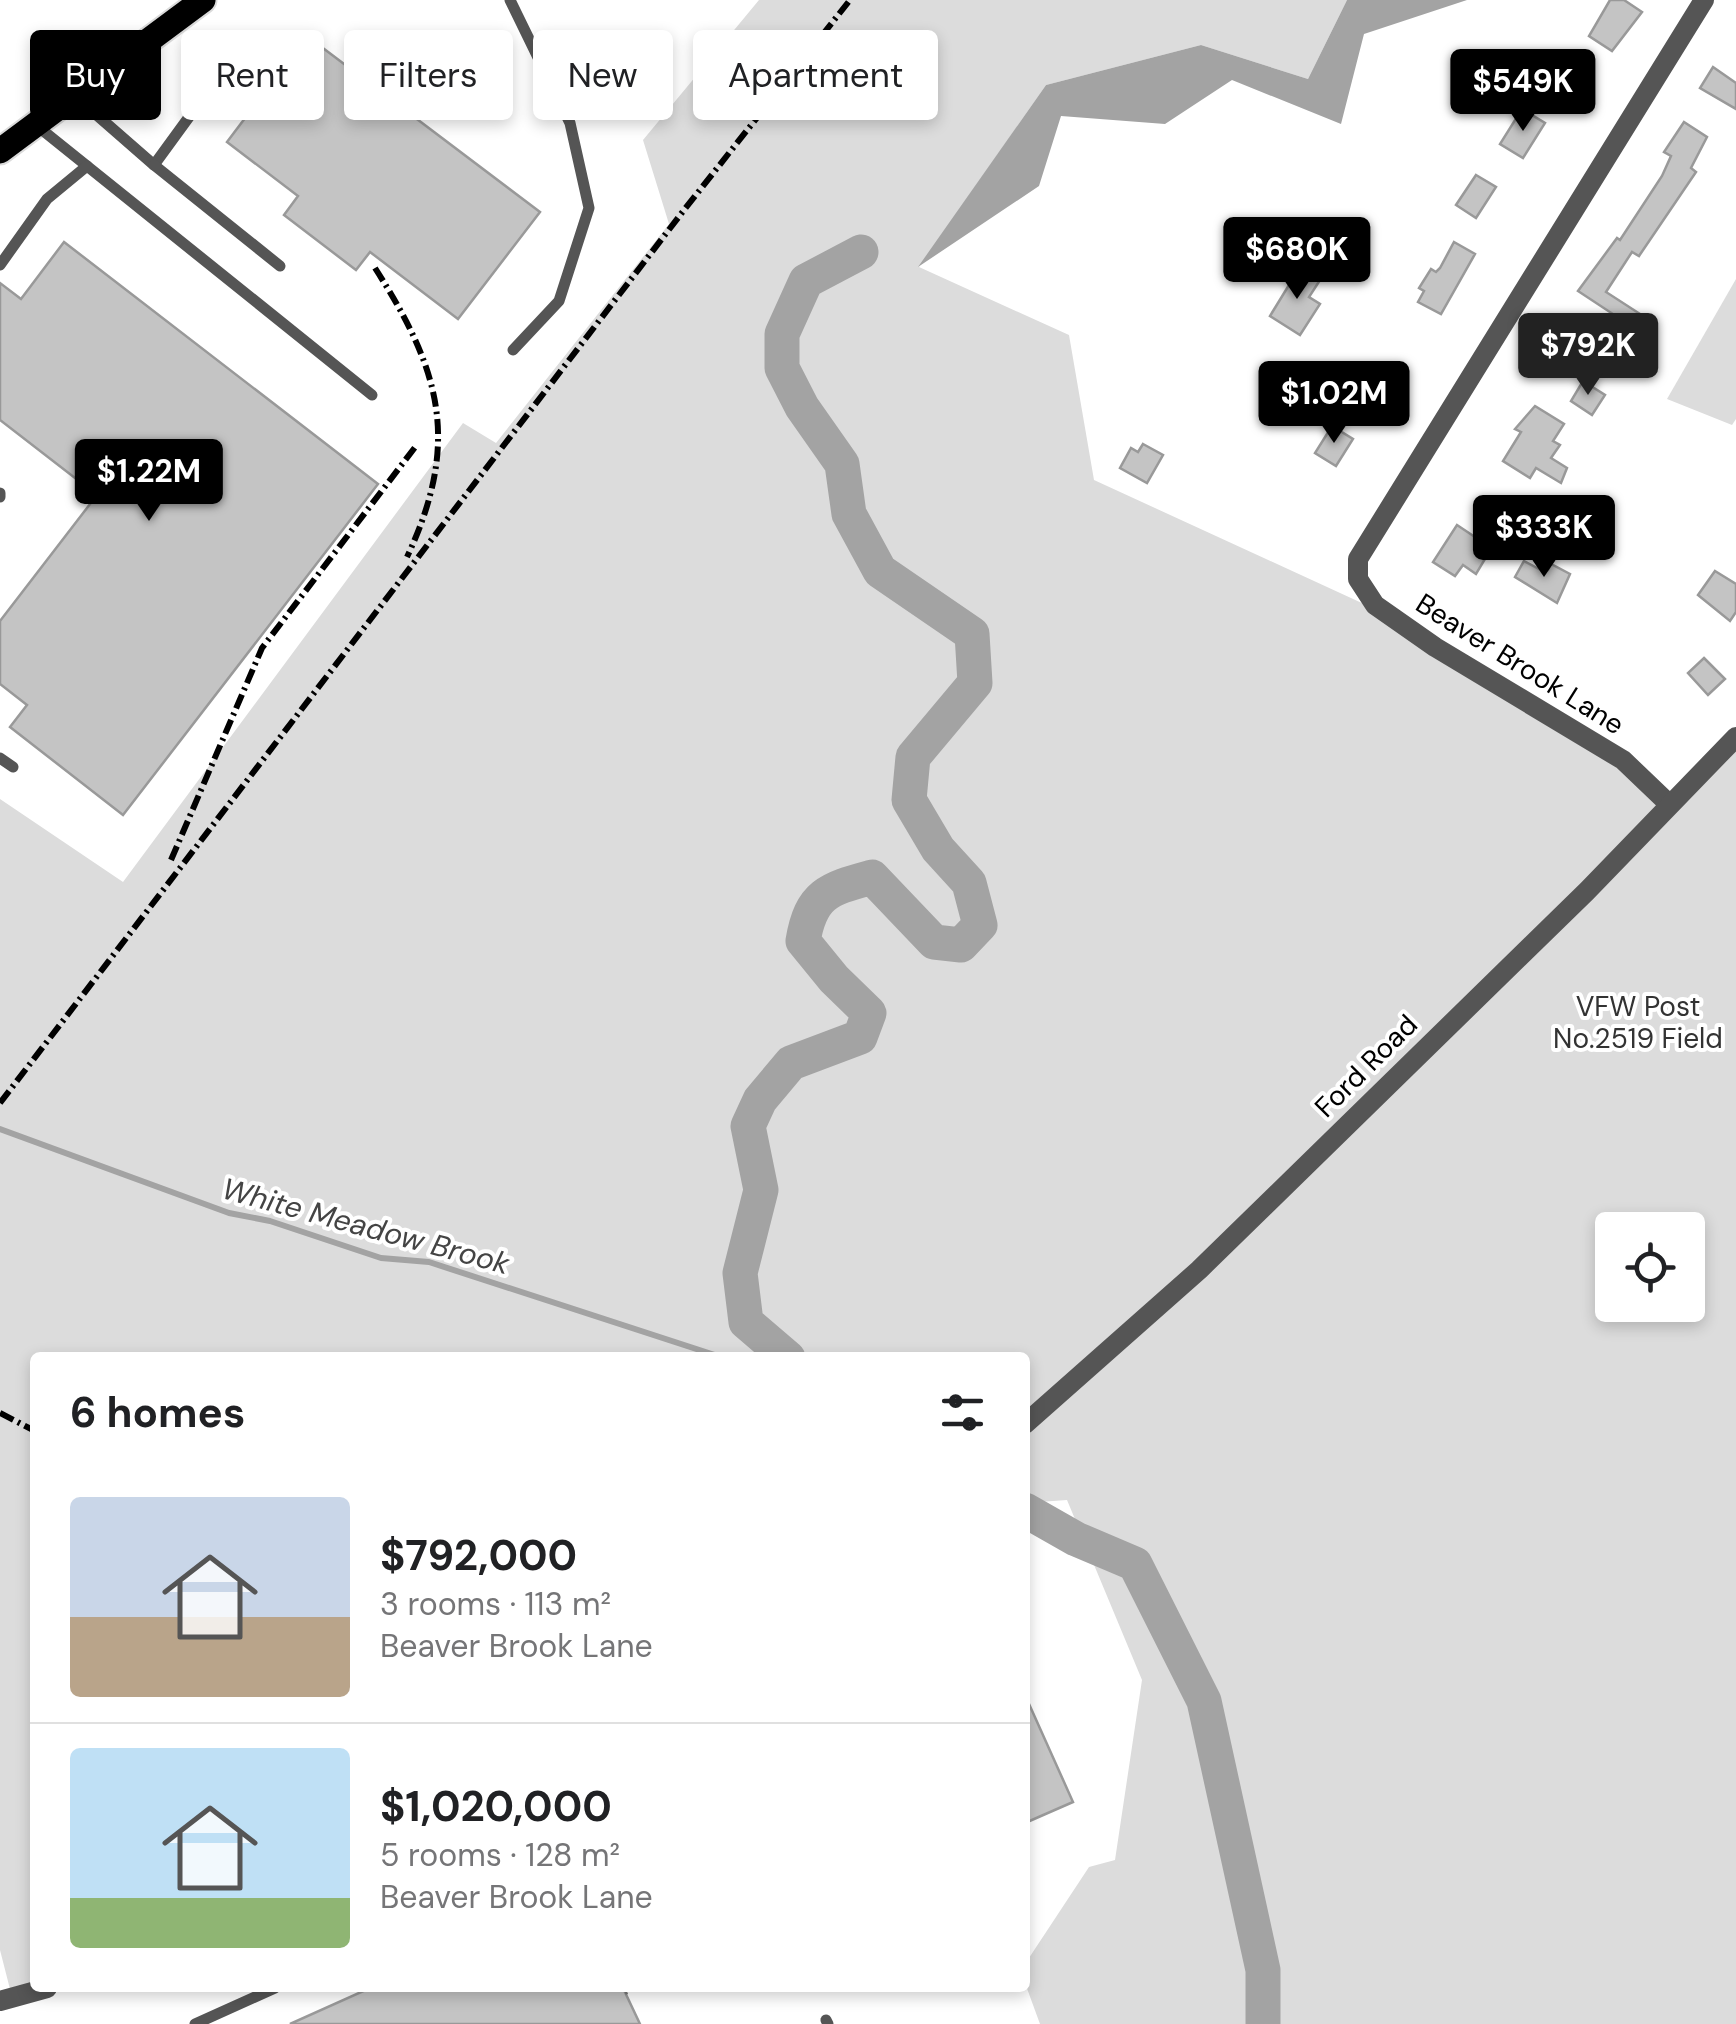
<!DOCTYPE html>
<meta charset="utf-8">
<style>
body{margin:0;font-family:"DM Sans",sans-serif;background:#f2f2f2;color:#202124;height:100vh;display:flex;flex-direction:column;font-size:38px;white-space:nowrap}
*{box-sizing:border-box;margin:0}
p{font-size:32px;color:#757577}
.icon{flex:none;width:55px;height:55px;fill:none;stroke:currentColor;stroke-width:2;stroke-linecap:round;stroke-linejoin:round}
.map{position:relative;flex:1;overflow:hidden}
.drawer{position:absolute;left:30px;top:1352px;width:1000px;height:640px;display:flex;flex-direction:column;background:#fff;border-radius:10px;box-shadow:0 5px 15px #0003}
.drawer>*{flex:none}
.hud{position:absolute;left:30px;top:30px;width:1000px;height:90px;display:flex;gap:20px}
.controls{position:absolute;left:1595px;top:1212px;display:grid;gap:20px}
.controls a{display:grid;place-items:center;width:110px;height:110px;border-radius:10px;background:#fff;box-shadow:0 5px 15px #0003;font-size:50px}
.price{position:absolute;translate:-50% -85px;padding:0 22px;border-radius:10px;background:#000;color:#fff;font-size:32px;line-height:65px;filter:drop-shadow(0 2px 5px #0008)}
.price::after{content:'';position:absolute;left:50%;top:60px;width:30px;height:22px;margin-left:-15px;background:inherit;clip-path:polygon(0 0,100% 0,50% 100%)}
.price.selected{background:#222;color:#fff}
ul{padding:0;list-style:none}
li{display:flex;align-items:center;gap:30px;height:250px;padding:0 40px}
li+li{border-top:2px solid #e0e0e0}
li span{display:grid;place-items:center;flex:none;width:280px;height:200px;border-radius:10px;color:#555}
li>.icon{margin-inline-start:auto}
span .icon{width:120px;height:120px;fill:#fffc;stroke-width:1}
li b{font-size:42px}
h2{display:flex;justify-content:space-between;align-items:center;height:120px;padding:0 40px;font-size:42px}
.chip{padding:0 35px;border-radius:10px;background:#fff;box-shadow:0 5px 15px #0003;font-size:35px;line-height:90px}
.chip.selected{background:#000;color:#fff}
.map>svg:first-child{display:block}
.green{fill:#dcdcdc;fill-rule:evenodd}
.water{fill:#a3a3a3}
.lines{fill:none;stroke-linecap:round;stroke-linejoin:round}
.stream{stroke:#a3a3a3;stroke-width:6}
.river{stroke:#a3a3a3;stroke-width:35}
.building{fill:#c4c4c4;stroke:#999;stroke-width:2.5}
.primary-casing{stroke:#dbdbdb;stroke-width:29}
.path{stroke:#777;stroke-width:4;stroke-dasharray:2.5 5;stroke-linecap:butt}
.service{stroke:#555;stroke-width:11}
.minor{stroke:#555;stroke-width:20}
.primary{stroke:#000;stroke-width:25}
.rail{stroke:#000;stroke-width:6;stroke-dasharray:15 5 2.5 5;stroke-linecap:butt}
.labels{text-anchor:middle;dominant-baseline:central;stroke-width:8;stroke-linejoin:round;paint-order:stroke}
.street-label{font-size:28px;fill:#000;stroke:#fff}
.park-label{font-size:28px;fill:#333;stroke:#fff}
.water-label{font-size:30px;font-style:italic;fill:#444;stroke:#fff}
</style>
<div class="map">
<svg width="1736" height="2024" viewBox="0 0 1736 2024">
<rect width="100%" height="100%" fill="#fff"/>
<g class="green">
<path d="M759 0H1347L1308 79 1201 45 1046 85 919 267 1069 335 1094 480 1364 604 1677 805 1736 747V2024H1040L1025 1983V1964L1089 1867 1115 1860 1142 1680 1067 1500 1025 1503V1358H35V1988L12 1997 0 1950V799L123 882 463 423 496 443 669 224 643 140ZM1612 1230H1688V1305H1612Z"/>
<path d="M1736 279V419L1732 425 1667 399Z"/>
</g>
<path class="water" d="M1347 0H1467L1364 34 1341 124 1232 80 1165 124 1061 116 1039 186 918 267 1046 85 1201 45 1308 79Z"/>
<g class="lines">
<path class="stream" d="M0 1129 229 1213 270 1221 381 1258 429 1262 724 1358"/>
<g class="river">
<path d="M788 1358 746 1322 740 1273 761 1190 748 1126 760 1100 791 1063 860 1037 869 1013 834 979 803 941C811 893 829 889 872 877L934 942 961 945 980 925 969 883 938 849 909 800 913 757 975 683 972 634 880 571 849 514 842 464 802 407 782 368V334L806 281 861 252"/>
<path d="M1025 1510 1076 1539 1135 1564 1204 1701 1263 1970V2024"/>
</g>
</g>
<g class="building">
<path d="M1610 0H1624L1642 12 1612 51 1589 36Z"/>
<path d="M307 36 540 212 458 319 370 252 356 270 284 215 298 196 227 142Z"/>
<path d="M1713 67 1736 83V109L1700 88Z"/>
<path d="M1522 109 1545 123 1523 158 1500 144Z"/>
<path d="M1684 122 1707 137 1691 168 1696 172 1639 256 1632 252 1606 292 1654 323 1639 344 1619 330 1625 322 1578 291 1617 238 1620 240 1662 176 1671 156 1664 152Z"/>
<path d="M1476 175 1496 187 1476 218 1456 205Z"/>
<path d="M64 242 378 484 123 815 10 727 27 705 0 684V621L97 495 0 420V283L21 299Z"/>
<path d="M1454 242 1475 254 1441 314 1418 302 1424 291 1419 288 1431 269 1436 272 1440 268Z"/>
<path d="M1300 267 1320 280 1309 297 1320 304 1300 335 1270 316Z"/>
<path d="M1583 381 1605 395 1592 415 1571 401Z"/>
<path d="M1535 406 1564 424 1553 441 1560 445 1551 458 1567 468 1561 483 1536 468 1530 478 1503 461 1521 432 1515 429Z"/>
<path d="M1332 426 1353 439 1336 466 1315 453Z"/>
<path d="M1143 444 1163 455 1147 483 1120 468 1131 448 1138 452Z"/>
<path d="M1457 525 1484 543 1480 549 1488 554 1476 574 1463 565 1455 576 1433 562Z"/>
<path d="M1524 561 1541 570H1548L1551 564 1570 574 1557 603 1515 577Z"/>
<path d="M1715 571 1736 584V612L1730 621 1698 595Z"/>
<path d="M1704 658 1725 679 1708 695 1688 673Z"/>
<path d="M1025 1695 1073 1802 1025 1823Z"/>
<path d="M370 1988H623L640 2024H290Z"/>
</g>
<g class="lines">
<g class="primary-casing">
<path id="primary" d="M0 151 203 0"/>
</g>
<path class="path" d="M625 1993 637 1988"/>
<g class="service">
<path d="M510 0 570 123 589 208 559 301 513 350"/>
<path d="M75 96 154 165 240 47"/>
<path d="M36 125 372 395"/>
<path d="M154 165 280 266"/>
<path d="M0 265 47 199 87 166"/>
<path d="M0 493V497"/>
<path d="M0 758 13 767"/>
<path d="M826 2020 828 2024"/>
<path d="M195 2024 275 1988"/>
</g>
<g class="minor">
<path d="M1669 804 1623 760 1435 647 1375 605 1358 579V559L1704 0"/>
<path d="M1025 1424 1199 1270 1587 891 1736 737"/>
<path d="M0 2001 47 1988"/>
</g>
<use href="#primary" class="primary"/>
<g class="rail">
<path d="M375 268C441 371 461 442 407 557"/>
<path d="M171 860 262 648 416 446"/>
<path d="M0 1103 684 210 850 0"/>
<path d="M0 1413 35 1431"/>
</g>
</g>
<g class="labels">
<g class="street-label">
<text transform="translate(1520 664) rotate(32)">Beaver Brook Lane</text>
<text transform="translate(1366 1066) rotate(-45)">Ford Road</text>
</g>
<g class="park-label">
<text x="1638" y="1006">VFW Post<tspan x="1638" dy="32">No.2519 Field</tspan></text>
</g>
<g class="water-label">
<text transform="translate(366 1226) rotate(15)">White Meadow Brook</text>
</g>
</g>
</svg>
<div class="controls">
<a><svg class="icon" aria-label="locate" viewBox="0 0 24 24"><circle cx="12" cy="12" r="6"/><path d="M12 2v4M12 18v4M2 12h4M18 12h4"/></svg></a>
</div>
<b class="price" style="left:1523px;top:134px">$549K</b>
<b class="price" style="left:1297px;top:302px">$680K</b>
<b class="price selected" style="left:1588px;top:398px">$792K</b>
<b class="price" style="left:1334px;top:446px">$1.02M</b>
<b class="price" style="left:149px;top:524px">$1.22M</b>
<b class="price" style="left:1544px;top:580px">$333K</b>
<div class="hud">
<a class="chip selected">Buy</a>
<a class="chip">Rent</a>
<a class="chip">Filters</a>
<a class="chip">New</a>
<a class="chip">Apartment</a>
</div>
<section class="drawer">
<h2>6 homes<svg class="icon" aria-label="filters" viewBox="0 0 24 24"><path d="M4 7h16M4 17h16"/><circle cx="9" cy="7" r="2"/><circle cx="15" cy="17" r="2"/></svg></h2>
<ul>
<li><span style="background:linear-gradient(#c9d6e8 60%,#b9a48a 0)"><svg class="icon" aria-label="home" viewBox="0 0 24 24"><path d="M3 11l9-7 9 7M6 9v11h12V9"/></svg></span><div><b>$792,000</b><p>3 rooms · 113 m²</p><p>Beaver Brook Lane</p></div></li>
<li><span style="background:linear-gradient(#bfe0f5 75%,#8fb573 0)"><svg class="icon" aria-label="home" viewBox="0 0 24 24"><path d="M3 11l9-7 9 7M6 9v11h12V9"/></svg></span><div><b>$1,020,000</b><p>5 rooms · 128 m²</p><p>Beaver Brook Lane</p></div></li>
</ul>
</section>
</div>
